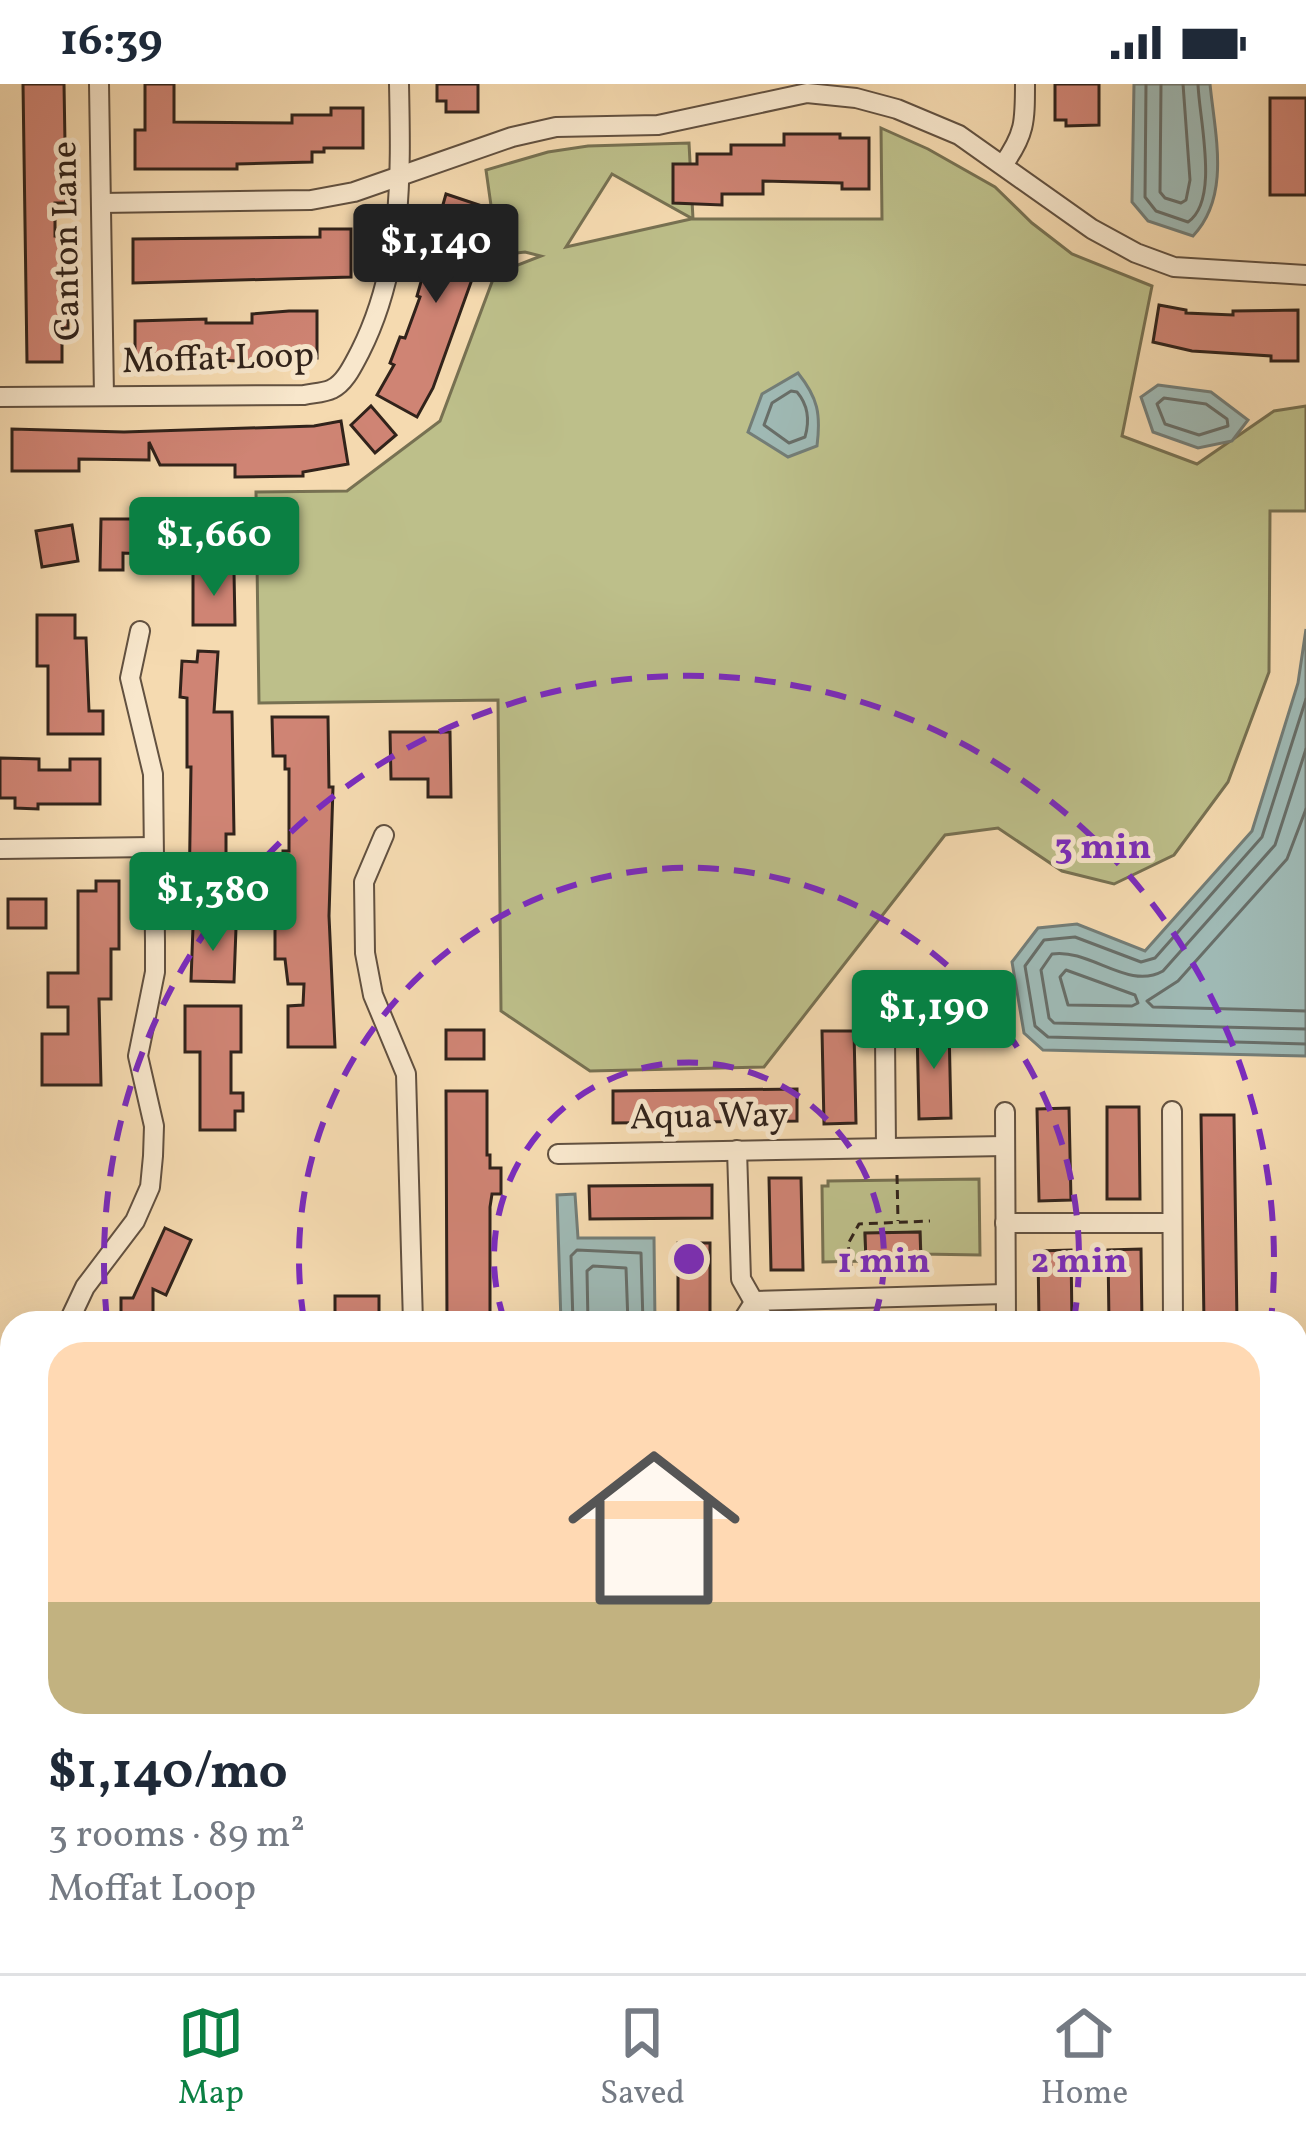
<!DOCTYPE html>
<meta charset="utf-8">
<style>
body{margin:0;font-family:Vollkorn,serif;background:#f2f2f3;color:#1f2937;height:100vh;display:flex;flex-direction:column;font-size:45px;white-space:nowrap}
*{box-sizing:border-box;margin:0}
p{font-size:39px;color:#747a83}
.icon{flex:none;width:66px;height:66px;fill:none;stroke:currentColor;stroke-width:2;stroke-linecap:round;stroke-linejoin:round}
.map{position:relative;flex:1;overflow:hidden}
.details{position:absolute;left:0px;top:1227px;width:1308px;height:663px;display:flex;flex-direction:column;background:#fff;border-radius:36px 36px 0 0;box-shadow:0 12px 48px #0002}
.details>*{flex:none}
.price{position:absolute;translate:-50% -102px;padding:0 27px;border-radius:12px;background:#0b8043;color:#fff;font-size:39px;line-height:78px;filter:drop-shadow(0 3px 6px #0008)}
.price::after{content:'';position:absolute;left:50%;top:72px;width:36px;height:27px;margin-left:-18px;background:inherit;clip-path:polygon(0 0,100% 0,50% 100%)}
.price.on{background:#222;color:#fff}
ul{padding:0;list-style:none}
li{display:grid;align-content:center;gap:24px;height:636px;padding:0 48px}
li span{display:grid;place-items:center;height:372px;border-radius:36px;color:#555}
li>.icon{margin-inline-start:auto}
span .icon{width:216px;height:216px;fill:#fffc;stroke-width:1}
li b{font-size:51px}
.status{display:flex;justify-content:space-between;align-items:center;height:84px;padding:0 60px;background:#fff;direction:ltr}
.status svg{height:33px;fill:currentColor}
.menu{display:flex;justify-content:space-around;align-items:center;height:168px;border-top:3px solid #e0e1e3;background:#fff;font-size:33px;color:#747a83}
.menu a{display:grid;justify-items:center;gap:6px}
.menu .on{color:#0b8043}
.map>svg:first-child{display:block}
.green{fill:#bdbf8a;stroke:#777152;stroke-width:3;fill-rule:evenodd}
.water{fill:#9fb9b4;stroke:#737d77;stroke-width:3}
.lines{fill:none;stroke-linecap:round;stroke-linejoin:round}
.shore{stroke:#686e68;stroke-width:3}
.building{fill:#cf8474;stroke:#31231b;stroke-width:3}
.service-casing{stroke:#625140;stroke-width:14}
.minor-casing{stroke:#625140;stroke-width:22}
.tertiary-casing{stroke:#625140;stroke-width:26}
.path{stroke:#31231b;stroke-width:3;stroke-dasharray:9 6;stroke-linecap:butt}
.service{stroke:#f8e7cc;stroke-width:9}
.minor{stroke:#f8e7cc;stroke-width:18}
.tertiary{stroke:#f8e7cc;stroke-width:21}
.ring{fill:none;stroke:#7b2cbf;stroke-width:6;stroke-dasharray:21 15}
.labels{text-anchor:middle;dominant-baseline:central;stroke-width:10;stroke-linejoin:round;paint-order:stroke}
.street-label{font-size:36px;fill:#31231b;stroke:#f8e7cc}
.centre{fill:#7b2cbf;stroke:#f8e7cc;stroke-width:6}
.ring-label{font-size:36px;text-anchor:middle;font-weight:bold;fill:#7b2cbf;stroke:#f8e7cc;stroke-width:10;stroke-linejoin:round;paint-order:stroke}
</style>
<div class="status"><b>16:39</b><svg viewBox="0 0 49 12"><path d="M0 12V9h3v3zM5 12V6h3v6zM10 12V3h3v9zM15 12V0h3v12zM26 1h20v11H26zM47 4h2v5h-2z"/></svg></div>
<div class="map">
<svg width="1306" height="1889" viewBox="0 0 1306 1889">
<rect width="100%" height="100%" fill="#f5dab0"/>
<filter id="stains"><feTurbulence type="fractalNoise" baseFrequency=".00167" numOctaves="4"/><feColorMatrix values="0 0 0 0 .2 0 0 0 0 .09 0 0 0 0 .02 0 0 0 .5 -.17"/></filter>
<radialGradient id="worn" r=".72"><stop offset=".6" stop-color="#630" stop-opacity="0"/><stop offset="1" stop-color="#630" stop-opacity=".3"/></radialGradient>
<g class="green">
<path d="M881 44 928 65 995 103 1032 139 1072 170 1152 202 1122 352 1197 380 1274 327 1306 322V427H1270L1269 588 1228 698 1174 771 1114 800 1062 787 998 744 945 751 764 983 590 987 501 927 498 616 259 619 256 408 347 407 440 337 495 190 541 172 525 168 498 171 486 86 548 68 588 62 689 59 693 135H882ZM612 90 691 134V135L566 163Z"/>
<path d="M979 1095 980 1171 921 1170 920 1148 865 1150 866 1177 823 1178 822 1102H828V1097Z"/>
</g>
<g class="water">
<path d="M1134 0H1210C1215 51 1231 112 1193 152L1148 137 1132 118Z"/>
<path d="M798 289C818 314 821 330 817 362L788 373 748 348 762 310Z"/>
<path d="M1158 301 1211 308 1248 336 1232 357 1198 364 1153 348 1141 313Z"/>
<path d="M1306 545V972L1043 966 1024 949 1012 878 1038 844 1077 840 1145 867 1252 747 1298 599Z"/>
<path d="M575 1110 578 1154H654L655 1239H561L557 1111Z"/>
</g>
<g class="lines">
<g class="shore">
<path d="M1146 0 1145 113 1156 127 1188 138C1220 116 1199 35 1198 0"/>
<path d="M1161 0 1160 108 1165 114 1181 119 1186 116 1190 96 1183 0"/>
<path d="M791 307 797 308C808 321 810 336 805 353L789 359 764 341 772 319Z"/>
<path d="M1164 314 1206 320 1227 335 1228 342 1199 351 1165 340 1157 320Z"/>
<path d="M1306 615 1262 753 1155 874 1141 878 1075 853 1044 856 1025 882 1035 942 1048 953 1306 960"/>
<path d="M1306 665 1275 761 1163 887C1128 907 1090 864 1052 870L1041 886 1049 934 1054 939 1306 945"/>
<path d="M1306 725 1287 775 1178 897 1147 917 1153 923 1306 927"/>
<path d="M1066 886 1135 911 1138 919 1132 922 1068 921 1060 893Z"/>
<path d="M573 1239 571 1172 577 1166 641 1169 643 1239"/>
<path d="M588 1239 587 1187 593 1182 626 1184 628 1239"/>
</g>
</g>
<g class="building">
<path d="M23 0H64L66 119H55V152H67L68 244H62V278H27Z"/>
<path d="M145 0H174V38L292 39V31H331V24H363V64H324V68H312V78L237 80V85H135V46H145Z"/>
<path d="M437 0H478V28H446V17H437Z"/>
<path d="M1055 0H1099V41L1066 42V36H1055Z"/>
<rect x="1270" y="14" width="36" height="97"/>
<path d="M784 50H840V54H869V105H842V99L763 97V110H722V121L673 119V80H697V70H731V61H784Z"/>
<path d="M446 110 485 123 473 159 484 162 433 304 417 333 377 311 394 281 390 279 400 253 405 254 420 213 417 212Z"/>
<path d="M320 145H351V193L133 199V155L320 153Z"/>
<path d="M1159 221 1186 226V229L1233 231V227L1298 226V277H1271V272L1192 267 1153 258Z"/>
<path d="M289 227H317V274L243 277 135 274V237L206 235V239H252V230Z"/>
<path d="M371 322 396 351 375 369 351 341Z"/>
<path d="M341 337 348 380 303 388V392L235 393V381H160L149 358V376L79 375V387H12V345L124 348 314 342Z"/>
<path d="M216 418 231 460 189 474 175 432Z"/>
<path d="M101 435H148L147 470 123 469V486H100Z"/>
<path d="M72 441 78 477 42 483 36 447Z"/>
<path d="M193 488H234L235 541H193Z"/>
<path d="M37 531H75V554H86L89 627H103V650H48V582H37Z"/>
<path d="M198 567 218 568 214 628H232L234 750H226V795H235V818H189L191 683H187V614L180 613 182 577 197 578Z"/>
<path d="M272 633H328L329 703H333L329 832 335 963H288V922L303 921 304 900H288L285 875H275V844H283V767H289V685H285V672H273Z"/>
<path d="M390 648H450L451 713H428V695H391Z"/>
<path d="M0 674 39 675V686H70V675H100V720H38V725L15 724V714H0Z"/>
<path d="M96 797H119V865H111V915H99L101 1001H42V950H68V923H48V889H78V807H96Z"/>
<rect x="8" y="815" width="38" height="29"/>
<path d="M193 843 236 844 234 898 191 897Z"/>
<path d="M185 922H241V968H231V1009H243V1027H235V1046H200V968H185Z"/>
<path d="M949 942 951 1034 919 1035 917 943Z"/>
<rect x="446" y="946" width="38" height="29"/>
<path d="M822 947H854L856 1039 824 1040Z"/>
<path d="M797 1005V1037L613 1039V1007Z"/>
<path d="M446 1007H487V1071H490V1084H501V1110H492L490 1123V1239H447Z"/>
<path d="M1107 1023H1139L1140 1115H1107Z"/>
<path d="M1069 1024 1071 1116 1039 1117 1037 1025Z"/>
<path d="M1201 1031H1234L1237 1239H1204Z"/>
<path d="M769 1094H801L803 1186H771Z"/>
<path d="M712 1101V1134L590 1135 589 1102Z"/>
<path d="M165 1144 191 1156 166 1211 153 1205V1239H121V1214H133Z"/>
<path d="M920 1148 921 1178H906V1182L866 1179 865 1149Z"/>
<rect x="678" y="1159" width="32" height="78"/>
<path d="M1141 1165 1142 1239H1109L1108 1166Z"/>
<path d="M1071 1166 1072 1239H1039L1038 1167Z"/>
<rect x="335" y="1212" width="44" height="27"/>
</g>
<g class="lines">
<g class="service-casing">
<path id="service" d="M1297 1293 1306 1341"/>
</g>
<g class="minor-casing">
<g id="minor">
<path d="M99 0 104 312"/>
<path d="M1003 81C1025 50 1025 38 1025 0"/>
<path d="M101 119 311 116 354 108 512 53 556 43 658 41 807 9 856 14 897 25 959 51 1092 145 1136 169 1174 183 1306 191"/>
<path d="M0 313 304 311C313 309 324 309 332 305 345 299 353 281 360 268 403 183 401 93 399 0"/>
<path d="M384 751 364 798 365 869 373 911 406 990 413 1239"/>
<path d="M0 765 153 763"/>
<path d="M885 953 886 1064"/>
<path d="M1172 1027 1173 1239"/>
<path d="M1005 1028 1006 1239"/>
<path d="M737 1066 741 1195 766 1239"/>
<path d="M558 1070 1005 1062"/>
<path d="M1005 1139H1171"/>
<path d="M755 1217 1005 1210"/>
<path d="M68 1239 85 1203 135 1137 150 1103 153 1072 154 1042 138 972 155 888V858L153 690 130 594 140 547"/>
<path d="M741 1239 755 1217"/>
<path d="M1296 1306H1298"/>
<path d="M1296 1727H1306"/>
<path d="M29 1878 30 1889"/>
<path d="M622 1878 623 1889"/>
</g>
</g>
<g class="tertiary-casing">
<g id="tertiary">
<path d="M1296 1354H1306"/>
<path d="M0 1371H12"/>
<path d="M1296 1391H1306"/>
<path d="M0 1406 12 1405"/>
</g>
</g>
<g class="path">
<path d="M897 1091 898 1137"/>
<path d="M852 1187 848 1160 859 1140 930 1137"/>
</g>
<use href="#service" class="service"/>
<use href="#minor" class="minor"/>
<use href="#tertiary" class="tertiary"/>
</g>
<g class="ring">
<path d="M505 1238A195 195 0 1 1 873 1238"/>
<path d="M304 1236A390 390 0 1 1 1074 1236"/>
<path d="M107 1236A585 585 0 1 1 1271 1236"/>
</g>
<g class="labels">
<g class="street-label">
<text transform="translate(68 157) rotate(-91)">Canton Lane</text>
<text transform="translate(218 276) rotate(-2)">Moffat Loop</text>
<text transform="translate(709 1034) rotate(-1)">Aqua Way</text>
</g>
</g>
<circle cx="689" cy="1175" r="18" class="centre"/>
<g class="ring-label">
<text x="1103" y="774">3 min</text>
<text x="884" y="1188">1 min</text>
<text x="1079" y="1188">2 min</text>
</g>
<rect width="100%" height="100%" filter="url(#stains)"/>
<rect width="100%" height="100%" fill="url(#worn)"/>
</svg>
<b class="price on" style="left:436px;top:222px">$1,140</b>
<b class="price" style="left:214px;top:515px">$1,660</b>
<b class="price" style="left:213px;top:870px">$1,380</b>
<b class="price" style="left:934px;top:988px">$1,190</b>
<section class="details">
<ul>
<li><span style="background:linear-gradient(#ffd9b3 70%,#c2b280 0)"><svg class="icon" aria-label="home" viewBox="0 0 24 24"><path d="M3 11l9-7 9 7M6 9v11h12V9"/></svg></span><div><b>$1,140/mo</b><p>3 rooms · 89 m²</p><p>Moffat Loop</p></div></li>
</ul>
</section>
</div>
<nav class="menu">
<a class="on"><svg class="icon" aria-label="map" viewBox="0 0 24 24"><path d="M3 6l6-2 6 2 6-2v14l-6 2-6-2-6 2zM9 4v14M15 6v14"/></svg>Map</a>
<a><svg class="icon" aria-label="saved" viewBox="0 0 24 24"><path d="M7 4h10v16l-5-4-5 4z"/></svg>Saved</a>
<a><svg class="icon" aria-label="home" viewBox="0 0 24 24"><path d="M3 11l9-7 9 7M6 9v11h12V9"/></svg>Home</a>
</nav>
